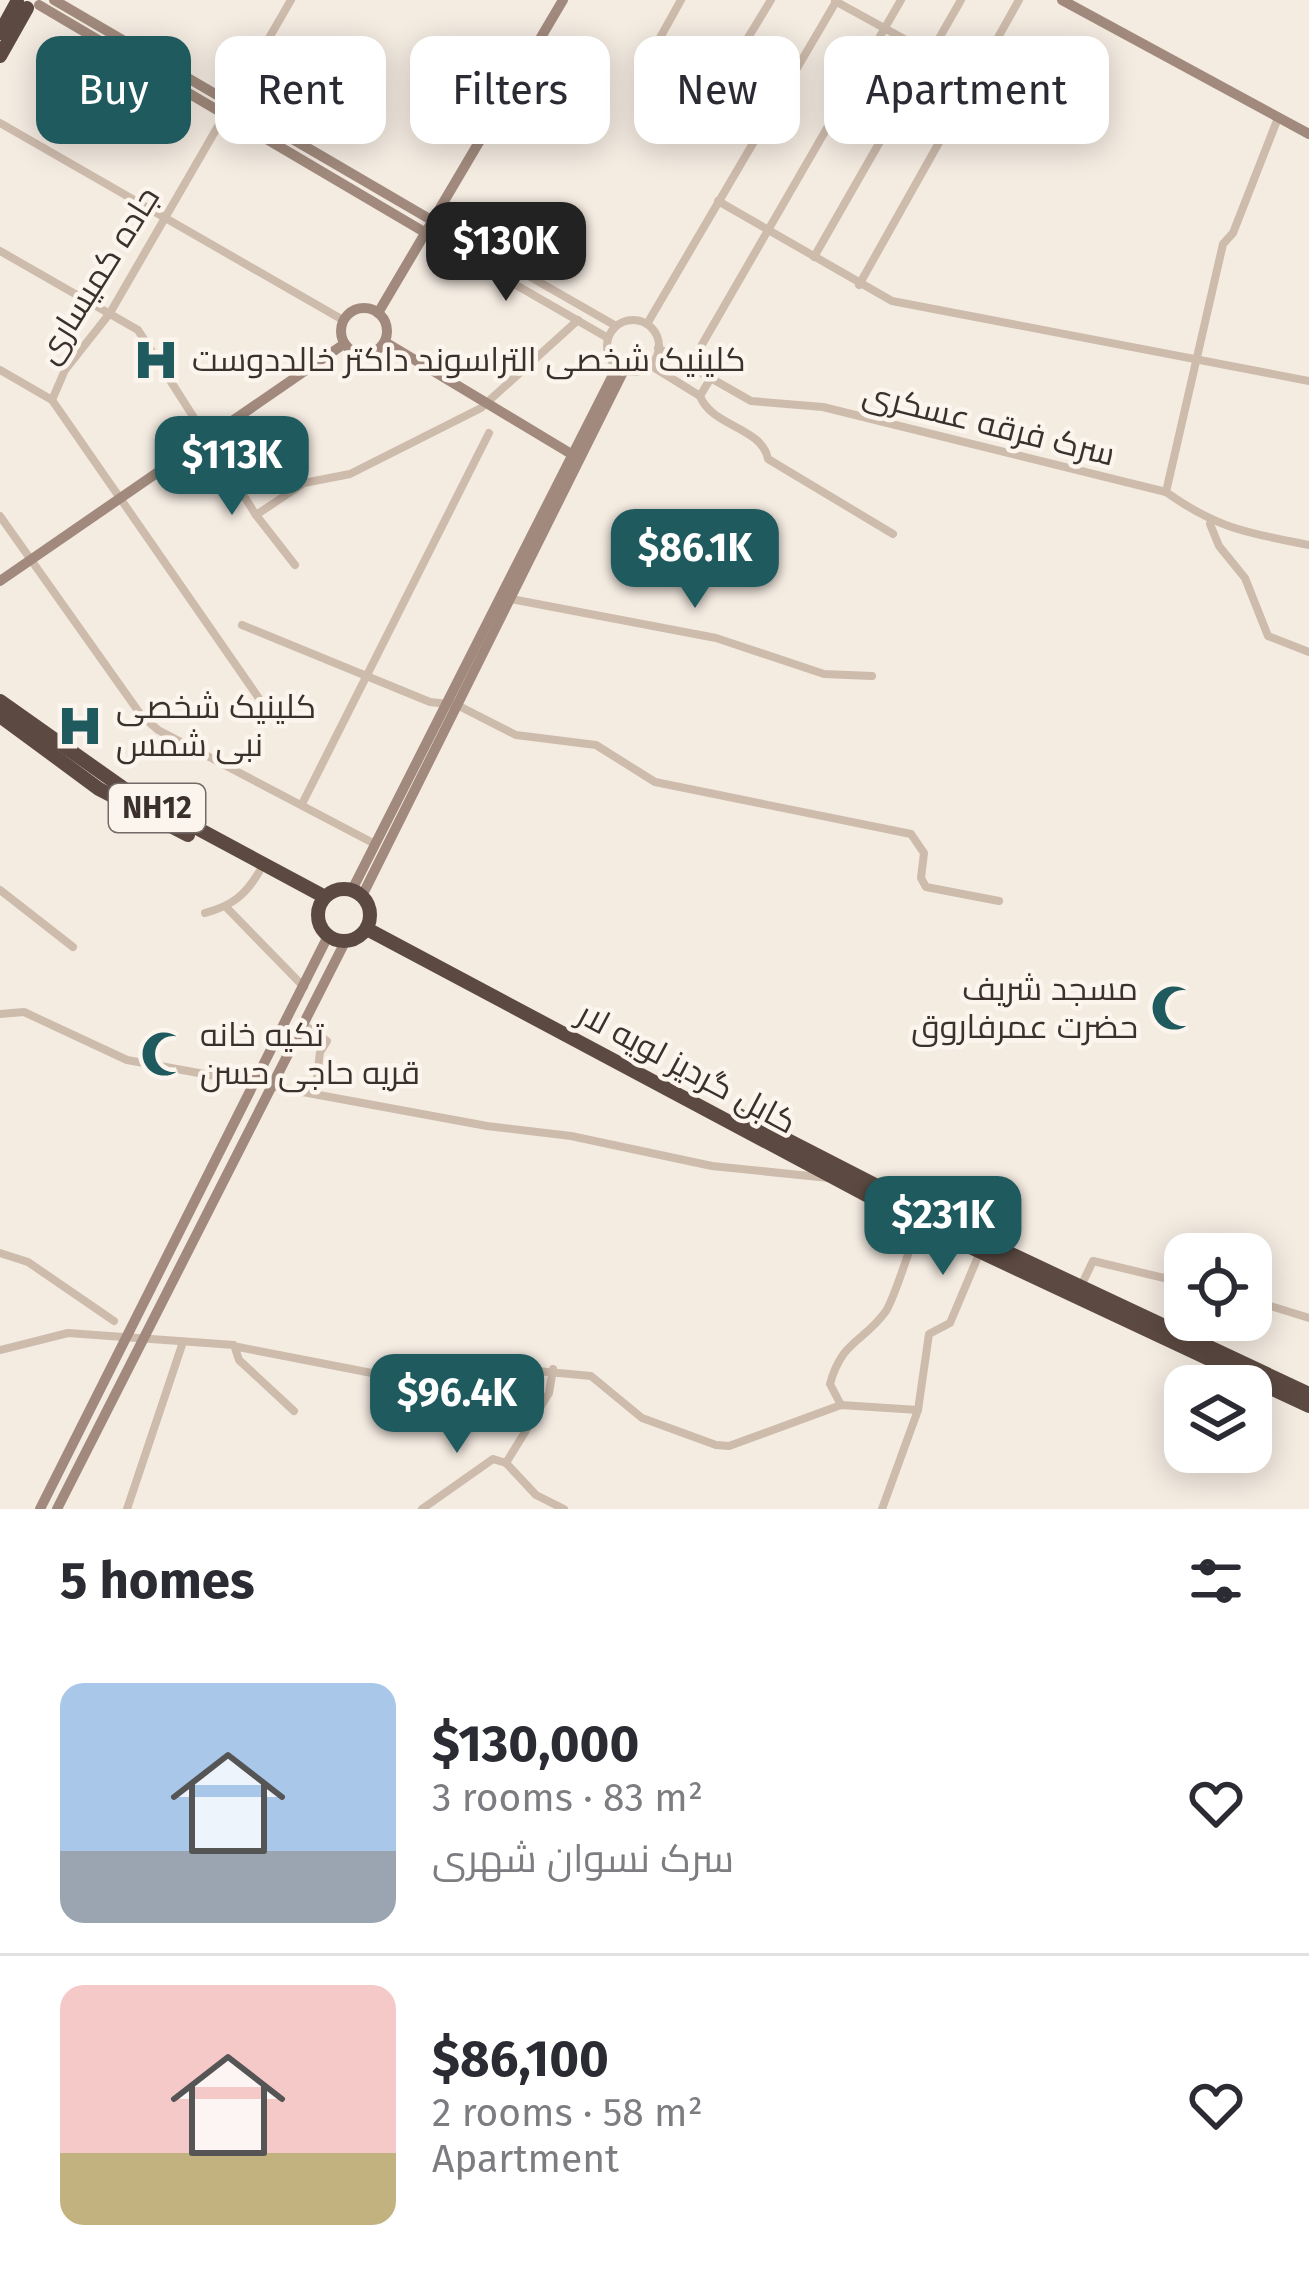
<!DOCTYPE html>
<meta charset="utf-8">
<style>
body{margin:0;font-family:"Fira Sans",Cairo,sans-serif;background:#f7f7f7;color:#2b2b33;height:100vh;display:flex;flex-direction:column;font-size:45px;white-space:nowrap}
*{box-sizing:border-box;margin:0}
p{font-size:39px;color:#7c7c81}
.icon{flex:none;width:66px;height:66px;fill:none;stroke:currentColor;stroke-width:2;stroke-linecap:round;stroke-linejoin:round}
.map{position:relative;height:1509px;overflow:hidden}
.sheet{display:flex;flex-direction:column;background:#fff;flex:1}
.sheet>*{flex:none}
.banner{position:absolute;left:36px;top:36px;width:1239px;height:108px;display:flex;gap:24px}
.tools{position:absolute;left:1164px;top:1233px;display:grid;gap:24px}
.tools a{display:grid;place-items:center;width:108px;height:108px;border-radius:24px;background:#fff;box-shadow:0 6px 30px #0003;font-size:60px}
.price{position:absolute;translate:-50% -102px;padding:0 27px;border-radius:24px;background:#1f5a5e;color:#fff;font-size:39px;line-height:78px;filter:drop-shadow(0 3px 6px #0008)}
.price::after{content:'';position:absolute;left:50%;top:72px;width:36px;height:27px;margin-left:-18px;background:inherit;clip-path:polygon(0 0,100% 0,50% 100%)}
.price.current{background:#222;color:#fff}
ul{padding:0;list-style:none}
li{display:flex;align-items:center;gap:36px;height:300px;padding:0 60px}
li+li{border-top:3px solid #e1e1e2}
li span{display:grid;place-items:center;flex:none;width:336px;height:240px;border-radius:24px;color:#555}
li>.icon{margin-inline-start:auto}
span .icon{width:144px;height:144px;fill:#fffc;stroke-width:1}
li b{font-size:51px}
h2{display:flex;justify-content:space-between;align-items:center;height:144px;padding:0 60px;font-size:51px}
.chip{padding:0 42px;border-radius:24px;background:#fff;box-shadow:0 6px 30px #0003;font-size:42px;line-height:108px}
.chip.current{background:#1f5a5e;color:#fff}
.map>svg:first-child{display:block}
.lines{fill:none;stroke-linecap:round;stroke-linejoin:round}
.street{stroke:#cdbbac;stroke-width:8}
.secondary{stroke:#a18a7d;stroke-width:10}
.highway{stroke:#5c4a42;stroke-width:14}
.labels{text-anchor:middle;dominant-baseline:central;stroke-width:9;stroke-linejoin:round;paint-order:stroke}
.shield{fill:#fbf5ee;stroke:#756b66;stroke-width:3}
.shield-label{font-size:30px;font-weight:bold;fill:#3b302b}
.street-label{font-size:33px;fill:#3b302b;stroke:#fbf5ee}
.poi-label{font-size:33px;fill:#3b302b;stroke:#fbf5ee;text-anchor:start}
</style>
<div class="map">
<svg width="1309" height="1509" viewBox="0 0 1309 1509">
<rect width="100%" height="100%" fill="#f4ebe1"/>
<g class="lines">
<g class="street">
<path d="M835 1 977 79"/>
<path d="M651 54 681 0"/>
<path d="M716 90 771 0"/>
<path d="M0 123 343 320"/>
<path d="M718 201 892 301 1309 381"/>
<path d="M433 221 616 326"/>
<path d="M426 233 608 338"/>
<path d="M0 251 138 330 256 515 295 565"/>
<path d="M814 257 961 0"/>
<path d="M859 285 1019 0"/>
<circle cx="633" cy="346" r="26"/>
<path d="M647 324 837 0"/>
<path d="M658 348 751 401 823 407 1166 492C1218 529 1248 533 1309 545"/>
<path d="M650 365 700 396 709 381"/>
<path d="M689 367 901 0"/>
<path d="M0 370 52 400 258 697"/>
<path d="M700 396C712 427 762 427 768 459L893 534"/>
<path d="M52 400 65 370 110 313 291 0"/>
<path d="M1166 492 1223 244 1233 233 1278 118"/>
<path d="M256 515 304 483 350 474 481 408 578 320"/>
<path d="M0 516 141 715 158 730 375 844"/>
<path d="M1210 524 1219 546 1245 578 1268 636 1309 652"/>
<path d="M511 599 716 638 824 674 872 676"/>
<path d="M242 625 430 702 457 705 516 735 596 745 655 782 911 834 924 853 921 878 926 887 999 901"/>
<path d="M302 804 489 433"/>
<path d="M0 890 73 947"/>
<path d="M226 907 304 987"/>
<path d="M205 913C231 906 245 896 259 872"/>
<path d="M0 1014 24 1012 127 1060 254 1083"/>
<path d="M303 1024 327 1041 320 1052 315 1094"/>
<path d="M270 1086 487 1126 571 1136 712 1166 829 1178"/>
<path d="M0 1253 28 1262 114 1321"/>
<path d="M1081 1286 1093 1261 1185 1283"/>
<path d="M1251 1300 1309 1318"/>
<path d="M238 1347 382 1375 407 1374 440 1362 591 1376 642 1418 716 1445 729 1446 841 1405 918 1410"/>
<path d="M0 1350 68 1333 234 1345 239 1360 294 1411"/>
<path d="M841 1405 830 1384C842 1340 863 1343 886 1311 895 1297 911 1244 919 1223"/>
<path d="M506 1463 549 1393 553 1369"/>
<path d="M127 1509 183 1342"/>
<path d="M422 1509 493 1459 506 1463 536 1495 564 1509"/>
<path d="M882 1509 918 1410 929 1334 950 1323 980 1252"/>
</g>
<g class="secondary">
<path d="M54 0 433 221"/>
<path d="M1062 0 1309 134"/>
<path d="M39 5 426 233"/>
<circle cx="364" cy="331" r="23"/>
<path d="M378 313 563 0"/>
<path d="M385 342 573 455"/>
<path d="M0 581 344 344"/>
<path d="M352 890 617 367"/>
<path d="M362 896 624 370"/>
<path d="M40 1509 328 936"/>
<path d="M57 1509 345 942"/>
</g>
<g class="highway">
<path d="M0 33 17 2"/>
<path d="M0 56 27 8"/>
<path d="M0 701 126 790 325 897"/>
<path d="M0 716 99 789 188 835"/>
<circle cx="344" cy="915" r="26"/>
<path d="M367 929 919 1223 1309 1406"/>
<path d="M737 1114 992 1245 1309 1394"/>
</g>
</g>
<defs>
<g id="hospital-bare" transform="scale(3.6)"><path d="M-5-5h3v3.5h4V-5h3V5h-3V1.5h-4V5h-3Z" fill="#1f5a5e" stroke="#fbf5ee" stroke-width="2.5" paint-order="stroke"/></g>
<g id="mosque-bare" transform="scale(3.6)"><path d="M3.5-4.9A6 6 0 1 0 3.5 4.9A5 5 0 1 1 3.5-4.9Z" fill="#1f5a5e" stroke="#fbf5ee" stroke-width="2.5" paint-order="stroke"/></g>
</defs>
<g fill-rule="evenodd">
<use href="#hospital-bare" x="156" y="360"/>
<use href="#hospital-bare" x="80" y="726"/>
<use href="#mosque-bare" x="1174" y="1008"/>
<use href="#mosque-bare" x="164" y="1054"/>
</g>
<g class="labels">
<rect class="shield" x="109" y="784" width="96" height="48" rx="9"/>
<g class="shield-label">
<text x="157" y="808">NH12</text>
</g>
<g class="street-label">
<text transform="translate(98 275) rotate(-58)">جاده کمیساری</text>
<text transform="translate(989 424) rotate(14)">سرک فرقه عسکری</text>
<text transform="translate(687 1068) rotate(28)">کابل گردیز لویه لار</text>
</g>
<g class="poi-label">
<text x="192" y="360">کلینیک شخصی التراسوند داکتر خالددوست</text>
<text x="116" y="707">کلینیک شخصی<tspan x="116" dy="38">نبی شمس</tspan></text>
<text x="1138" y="989" text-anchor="end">مسجد شریف<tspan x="1138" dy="38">حضرت عمرفاروق</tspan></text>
<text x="200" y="1035">تکیه خانه<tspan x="200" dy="38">قریه حاجی حسن</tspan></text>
</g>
</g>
</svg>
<div class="tools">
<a><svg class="icon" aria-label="locate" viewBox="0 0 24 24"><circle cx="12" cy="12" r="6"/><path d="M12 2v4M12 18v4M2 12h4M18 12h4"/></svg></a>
<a><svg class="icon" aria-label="layers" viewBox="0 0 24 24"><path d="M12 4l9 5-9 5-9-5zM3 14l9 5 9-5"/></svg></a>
</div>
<b class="price current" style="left:506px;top:304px">$130K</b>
<b class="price" style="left:232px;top:518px">$113K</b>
<b class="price" style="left:695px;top:611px">$86.1K</b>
<b class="price" style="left:943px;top:1278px">$231K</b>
<b class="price" style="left:457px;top:1456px">$96.4K</b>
<div class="banner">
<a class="chip current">Buy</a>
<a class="chip">Rent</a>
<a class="chip">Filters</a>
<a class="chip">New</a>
<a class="chip">Apartment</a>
</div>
</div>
<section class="sheet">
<h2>5 homes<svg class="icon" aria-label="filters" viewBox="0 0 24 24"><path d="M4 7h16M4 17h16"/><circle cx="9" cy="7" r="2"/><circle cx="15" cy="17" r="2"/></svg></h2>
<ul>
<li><span style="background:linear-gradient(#a9c7e8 70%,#9aa5b1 0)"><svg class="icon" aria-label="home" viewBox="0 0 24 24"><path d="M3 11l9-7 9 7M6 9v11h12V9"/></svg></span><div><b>$130,000</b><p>3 rooms · 83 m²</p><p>سرک نسوان شهری</p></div><svg class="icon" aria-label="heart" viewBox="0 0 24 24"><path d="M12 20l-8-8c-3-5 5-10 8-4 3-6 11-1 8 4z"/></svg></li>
<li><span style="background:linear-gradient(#f6c9c9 70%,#c2b280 0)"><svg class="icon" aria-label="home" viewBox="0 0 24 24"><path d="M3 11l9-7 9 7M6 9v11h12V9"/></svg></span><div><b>$86,100</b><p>2 rooms · 58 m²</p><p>Apartment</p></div><svg class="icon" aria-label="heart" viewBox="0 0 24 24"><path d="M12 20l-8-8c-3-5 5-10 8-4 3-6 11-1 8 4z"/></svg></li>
</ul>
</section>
